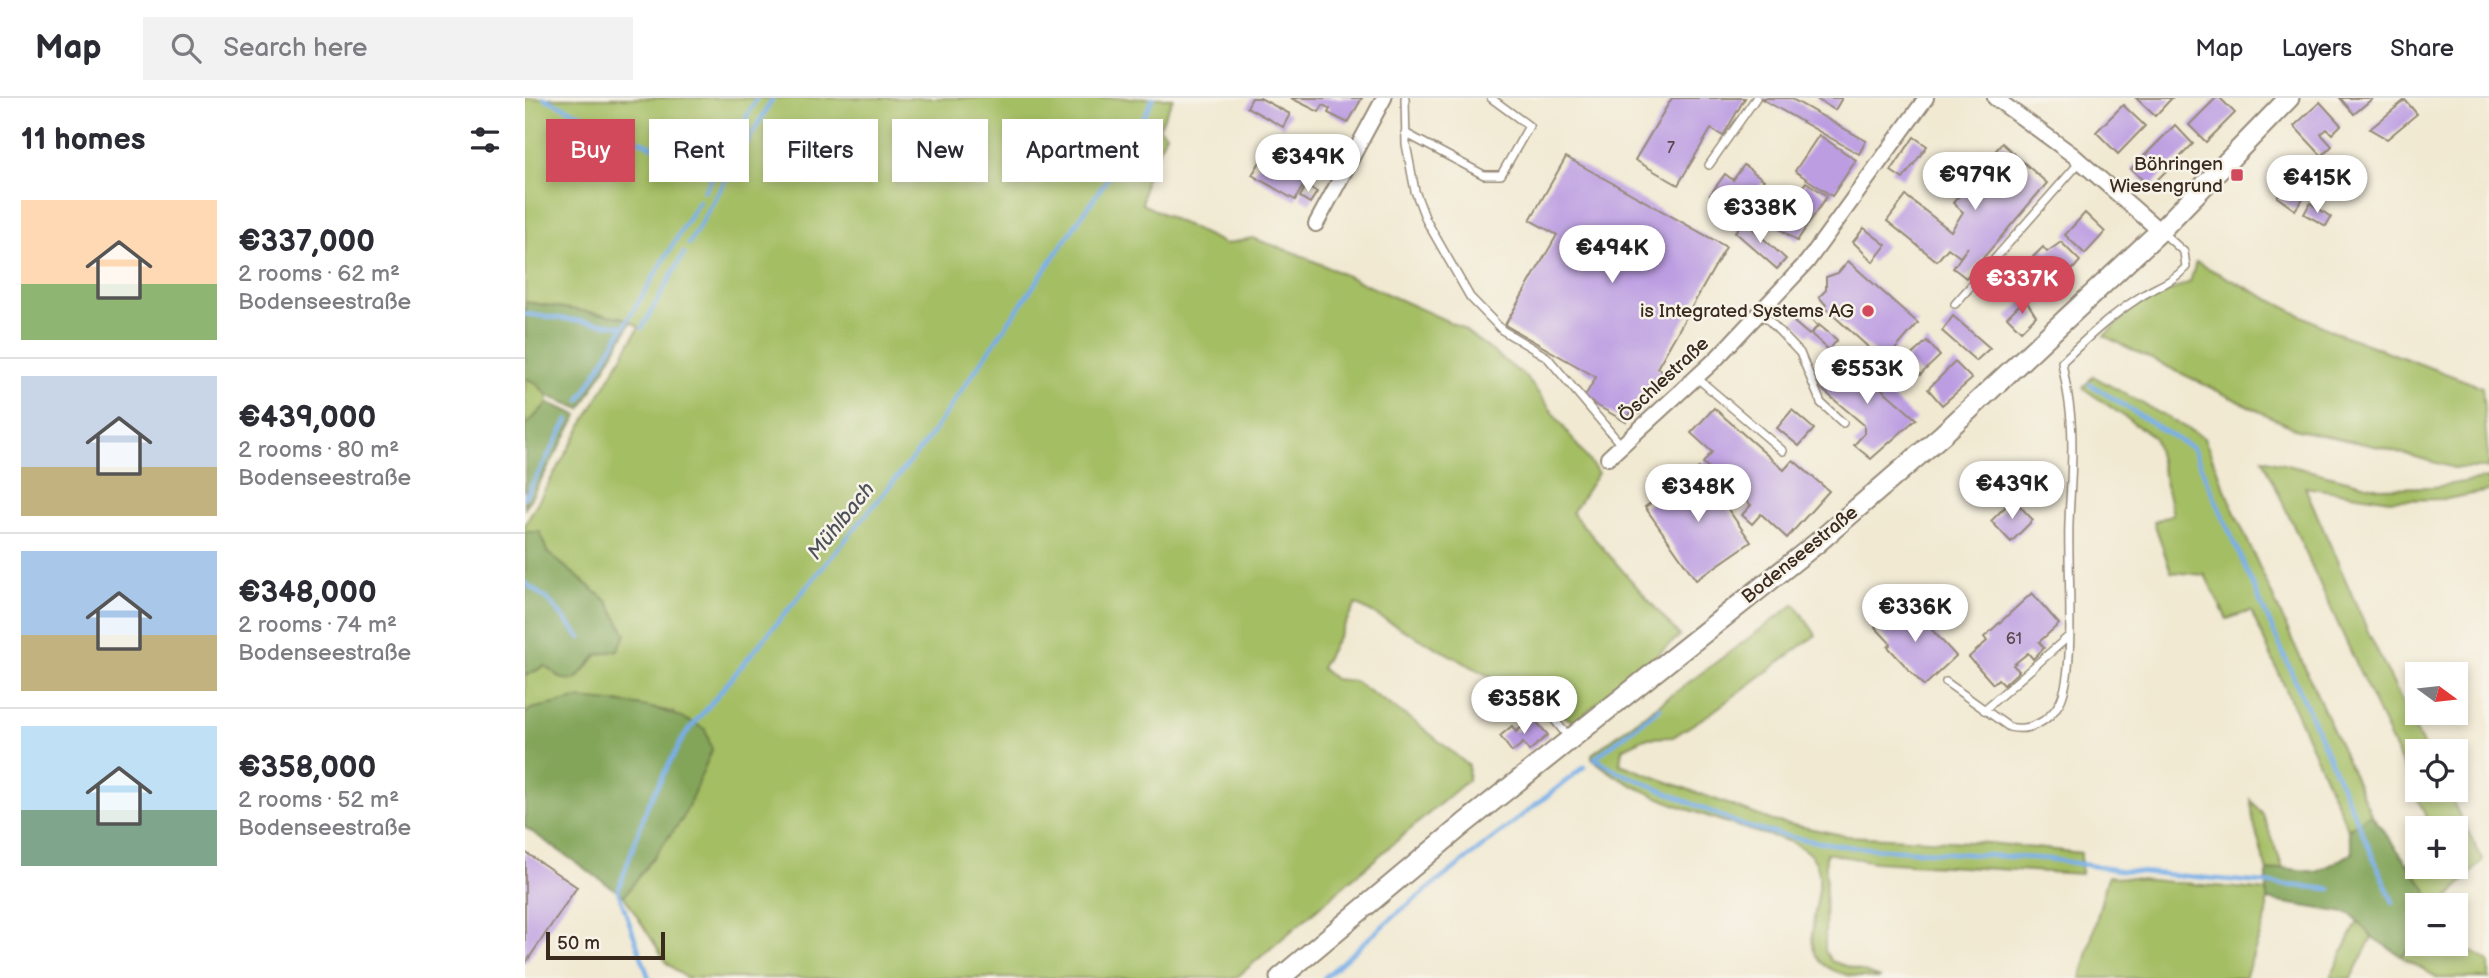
<!DOCTYPE html>
<meta charset="utf-8">
<style>
body{margin:0;font-family:"Balsamiq Sans",sans-serif;background:#f2f2f3;color:#2b2b33;height:100vh;display:flex;flex-direction:column;font-size:26px;white-space:nowrap}
*{box-sizing:border-box;margin:0}
p{font-size:23px;color:#7c7c81}
.icon{flex:none;width:38px;height:38px;fill:none;stroke:currentColor;stroke-width:2;stroke-linecap:round;stroke-linejoin:round}
.map{position:relative;flex:1;overflow:hidden}
.drawer{display:flex;flex-direction:column;background:#fff;width:525px}
.drawer>*{flex:none}
.top-card{position:absolute;left:21px;top:21px;width:665px;height:63px;display:flex;gap:14px}
.needle{width:46px;rotate:105deg}
.fabs{position:absolute;left:1880px;top:564px;display:grid;gap:14px}
.fabs a{display:grid;place-items:center;width:63px;height:63px;border-radius:0px;background:#fff;box-shadow:0 4px 10px #0003;font-size:35px}
.scale{position:absolute;left:21px;bottom:18px;width:119px;box-sizing:border-box;padding-left:7px;border:4px solid #3b2a1e;border-top:0;font-size:19px;line-height:24px;white-space:nowrap;color:#3b2a1e;-webkit-text-stroke:5px #f7f3e8;paint-order:stroke}
.price{position:absolute;translate:-50% -60px;padding:0 16px;border-radius:24px;background:#fff;color:#222;font-size:23px;line-height:46px;filter:drop-shadow(0 2px 4px #0008)}
.price::after{content:'';position:absolute;left:50%;top:42px;width:21px;height:16px;margin-left:-10px;background:inherit;clip-path:polygon(0 0,100% 0,50% 100%)}
.price.current{background:#d1495b;color:#fff}
ul{padding:0;list-style:none}
li{display:flex;align-items:center;gap:21px;height:175px;padding:0 21px}
li+li{border-top:2px solid #e1e1e2}
li span{display:grid;place-items:center;flex:none;width:196px;height:140px;border-radius:0px;color:#555}
li>.icon{margin-inline-start:auto}
span .icon{width:84px;height:84px;fill:#fffc;stroke-width:1}
li b{font-size:30px}
h2{display:flex;justify-content:space-between;align-items:center;height:84px;padding:0 21px;font-size:30px}
.pill{padding:0 24px;border-radius:0px;background:#fff;box-shadow:0 4px 10px #0003;font-size:24px;line-height:63px}
.pill.current{background:#d1495b;color:#fff}
header{display:flex;align-items:center;gap:42px;box-sizing:border-box;height:98px;padding:0 35px;background:#fff;border-bottom:2px solid #e1e1e2}
header strong{font-size:33px}
nav{display:flex;gap:38px;margin-inline-start:auto;font-size:24px}
.search{width:490px;height:63px;background:#f2f2f3;display:flex;align-items:center;gap:18px;box-sizing:border-box;padding:0 24px;border-radius:0px;color:#7c7c81;font-size:26px}
main{display:flex;flex:1;min-height:0}
.map>svg:first-child{display:block}
.green{fill:#a4be64;stroke:#707441;stroke-width:2}
.forest{fill:#83a55a;stroke:#5f683c;stroke-width:2}
.lines{fill:none;stroke-linecap:round;stroke-linejoin:round}
.stream{stroke:#78afe7;stroke-width:4.5}
.building{fill:#bc9de2}
.lane-casing{stroke:#968a78;stroke-width:10}
.street-casing{stroke:#968a78;stroke-width:18}
.secondary-casing{stroke:#968a78;stroke-width:23}
.lane{stroke:#fff;stroke-width:7}
.street{stroke:#fff;stroke-width:14}
.secondary{stroke:#fff;stroke-width:19}
.poi-dot{fill:#d1495b;stroke:#f7f3e8;stroke-width:2.5}
.labels{text-anchor:middle;dominant-baseline:central;stroke-width:5;stroke-linejoin:round;paint-order:stroke}
.number-label{font-size:16px;fill:#5b474f}
.poi-label{font-size:19px;fill:#3b2a1e;stroke:#f7f3e8;text-anchor:end}
.street-label{font-size:19px;fill:#3b2a1e;stroke:#f7f3e8}
.water-label{font-size:21px;font-style:italic;fill:#4d525a;stroke:#f7f3e8}
</style>
<header>
<strong>Map</strong>
<div class="search"><svg class="icon" aria-label="search" viewBox="0 0 24 24"><circle cx="10" cy="10" r="6"/><path d="M15 15l6 6"/></svg>Search here</div>
<nav><a>Map</a><a>Layers</a><a>Share</a></nav>
</header>
<main>
<section class="drawer">
<h2>11 homes<svg class="icon" aria-label="filters" viewBox="0 0 24 24"><path d="M4 7h16M4 17h16"/><circle cx="9" cy="7" r="2"/><circle cx="15" cy="17" r="2"/></svg></h2>
<ul>
<li><span style="background:linear-gradient(#ffd9b3 60%,#8fb573 0)"><svg class="icon" aria-label="home" viewBox="0 0 24 24"><path d="M3 11l9-7 9 7M6 9v11h12V9"/></svg></span><div><b>€337,000</b><p>2 rooms · 62 m²</p><p>Bodenseestraße</p></div></li>
<li><span style="background:linear-gradient(#c9d6e8 65%,#c2b280 0)"><svg class="icon" aria-label="home" viewBox="0 0 24 24"><path d="M3 11l9-7 9 7M6 9v11h12V9"/></svg></span><div><b>€439,000</b><p>2 rooms · 80 m²</p><p>Bodenseestraße</p></div></li>
<li><span style="background:linear-gradient(#a9c7e8 60%,#c2b280 0)"><svg class="icon" aria-label="home" viewBox="0 0 24 24"><path d="M3 11l9-7 9 7M6 9v11h12V9"/></svg></span><div><b>€348,000</b><p>2 rooms · 74 m²</p><p>Bodenseestraße</p></div></li>
<li><span style="background:linear-gradient(#bfe0f5 60%,#7fa58c 0)"><svg class="icon" aria-label="home" viewBox="0 0 24 24"><path d="M3 11l9-7 9 7M6 9v11h12V9"/></svg></span><div><b>€358,000</b><p>2 rooms · 52 m²</p><p>Bodenseestraße</p></div></li>
</ul>
</section>
<div class="map">
<svg width="1964" height="880" viewBox="0 0 1964 880">
<rect width="100%" height="100%" fill="#f7f3e8"/>
<filter id="ink" filterUnits="userSpaceOnUse"><feTurbulence type="fractalNoise" baseFrequency=".0143" numOctaves="2"/><feDisplacementMap in="SourceGraphic" scale="14" xChannelSelector="R" yChannelSelector="G"/><feConvolveMatrix kernelMatrix="1 2 1 2 8 2 1 2 1" color-interpolation-filters="sRGB"/></filter>
<filter id="wash" filterUnits="userSpaceOnUse"><feTurbulence type="fractalNoise" baseFrequency=".00686" numOctaves="4" result="noise"/><feDisplacementMap in="SourceGraphic" scale="28" xChannelSelector="R" yChannelSelector="G"/><feGaussianBlur stdDeviation="1.57" result="paint"/><feColorMatrix in="noise" values="0 0 0 0 0 0 0 0 0 0 0 0 0 0 0 0 0 1.4 0 .05"/><feComposite in="paint" operator="in"/></filter>
<g filter="url(#wash)">
<rect width="100%" height="100%" fill="#f1e9d2"/>
<g class="green">
<path d="M0 0H648L634 30 641 36 620 83 617 106 700 146 727 140 773 156 936 229 1002 280 1073 375 1047 415 1155 538 1049 624 831 506 796 570 809 581 829 583 893 626 944 668 943 682 711 880H161L142 865 99 798 158 720 149 614 94 604 0 616V578L20 568 38 581 54 579 72 557 93 552 83 504 22 454 15 434H0V426L114 229 96 219 0 204Z"/>
<path d="M1671 164 1807 233 1957 289 1964 370H1929L1859 350 1773 332 1579 238 1611 208 1665 184Z"/>
<path d="M1568 278 1679 340 1710 415 1846 716 1823 731 1726 513 1702 521 1680 477 1646 474 1629 424 1648 416 1629 339 1558 290Z"/>
<path d="M0 280 11 285 23 298V305L0 328Z"/>
<path d="M1738 361 1854 390 1909 389 1964 380V393L1922 401 1866 402 1780 389 1844 536 1901 653H1892V691H1921L1958 762 1916 807H1904L1901 791 1882 765 1892 763V768H1930V730H1906Z"/>
<path d="M1270 506 1291 537 1186 615 1148 639 1120 640 1097 651 1095 666 1248 723 1322 738 1464 745 1556 755V776L1350 764 1301 755 1300 853 1306 863 1356 880C1228 880 1327 786 1281 753 1264 740 1241 738 1221 731 1174 716 1103 693 1067 660V656Z"/>
<path d="M1726 702 1738 717 1758 770 1742 774 1728 722Z"/>
<path d="M1583 778 1742 793V817L1720 880H1556Z"/>
<path d="M1833 823 1847 839 1826 880H1805Z"/>
<path d="M1930 844 1964 864V880H1913L1876 858 1892 845Z"/>
</g>
<g class="forest">
<path d="M0 204 96 219 106 224 56 311 23 298 11 285 0 280Z"/>
<path d="M23 305 53 317 0 410V328Z"/>
<path d="M0 434H15L22 454 83 504 101 536 93 552 72 557 50 582 38 581 20 568 0 578Z"/>
<path d="M52 601C103 605 135 606 180 631L187 652 158 720 99 798 0 729V616L6 611Z"/>
<path d="M1846 716 1901 791 1904 807H1892V845L1876 858 1847 839 1826 816 1742 802V774L1758 770 1792 774 1828 755 1823 731Z"/>
</g>
<g class="lines">
<g class="stream">
<path d="M19 0 189 76"/>
<path d="M222 45 248 0"/>
<path d="M179 94 232 0"/>
<path d="M164 146 216 55"/>
<path d="M0 216 97 228"/>
<path d="M117 230 159 155"/>
<path d="M1565 286 1668 351 1868 804"/>
<path d="M55 302 174 103"/>
<path d="M0 399 43 322"/>
<path d="M0 485 23 502 56 540"/>
<path d="M1135 610 1070 660 1092 673 1219 728 1274 741 1327 749 1524 761 1593 772 1805 791"/>
<path d="M124 880 93 793 123 706 159 638 401 344 603 51 628 0"/>
<path d="M799 880 870 817 1059 669"/>
</g>
</g>
<g id="blocks">
<g class="building">
<path d="M727 0H735L765 16 758 29 722 9Z"/>
<path d="M766 0H837L823 25 803 15 805 11 798 7 794 14Z"/>
<path d="M1147 0H1220L1198 38 1186 31 1153 87 1110 62Z"/>
<path d="M1235 0H1265L1341 43 1334 56Z"/>
<path d="M1290 0H1317L1310 12Z"/>
<path d="M1611 0H1647L1630 18Z"/>
<path d="M1691 0H1695L1710 15 1681 44 1664 27Z"/>
<path d="M1815 0H1848L1829 16Z"/>
<path d="M1880 2 1892 16 1862 41 1845 31Z"/>
<path d="M1795 4 1816 27 1807 36 1802 31 1796 36 1807 48 1797 58 1769 28Z"/>
<path d="M1598 7 1620 28 1593 56 1571 34Z"/>
<path d="M1650 27 1668 46 1625 89 1606 71Z"/>
<path d="M1294 37 1331 62 1307 98 1270 73Z"/>
<path d="M1389 39 1402 48 1378 81 1366 73Z"/>
<path d="M1477 45 1522 85 1441 180 1428 170 1443 149 1435 159 1423 150 1412 163 1362 123 1381 98 1426 133 1438 114 1428 105Z"/>
<path d="M743 51 785 76 770 102 727 77Z"/>
<path d="M1041 59 1201 149 1132 270 1138 273 1114 316 1107 312 1101 324 1059 300 1071 279 980 227 1032 137 1005 122Z"/>
<path d="M1219 67 1239 82 1213 118 1185 97 1200 76 1208 82Z"/>
<path d="M1763 82 1782 95 1770 112 1752 99Z"/>
<path d="M1281 84 1302 98 1272 143 1251 128Z"/>
<path d="M781 88 792 94 785 105 775 99Z"/>
<path d="M1785 105 1806 119 1801 128 1779 116Z"/>
<path d="M1560 115 1580 134 1560 156 1540 137Z"/>
<path d="M1219 123 1261 161 1252 171 1210 134Z"/>
<path d="M1339 130 1361 147 1348 164 1328 144Z"/>
<path d="M1536 144 1555 163 1530 192 1517 181 1522 175 1507 160 1518 149 1522 154Z"/>
<path d="M1323 163 1393 225 1362 261 1355 254 1352 257 1299 209 1301 207 1294 199 1301 192V179L1313 175Z"/>
<path d="M1500 201 1511 218 1496 233 1482 219Z"/>
<path d="M1277 214 1293 228 1284 237 1269 224Z"/>
<path d="M1428 218 1465 250 1451 263 1417 233Z"/>
<path d="M1294 227 1312 242 1304 252 1286 236Z"/>
<path d="M1402 243 1415 258 1395 277 1381 262Z"/>
<path d="M1319 258 1391 321 1346 361 1329 347 1339 336V327L1293 288Z"/>
<path d="M1430 264 1447 281 1417 307 1403 291Z"/>
<path d="M1189 310 1259 372 1268 362 1304 393 1262 440 1236 416 1227 426 1217 417 1226 407 1178 365 1187 354 1166 335Z"/>
<path d="M1267 312 1289 331 1274 348 1252 330Z"/>
<path d="M1174 370 1226 444 1171 482 1120 409Z"/>
<path d="M1488 401 1508 422 1486 444 1466 423Z"/>
<path d="M1507 495 1534 526 1514 544 1519 550 1508 561 1503 555 1488 567 1494 573 1479 587 1473 581 1468 586 1444 559 1462 543 1459 539Z"/>
<path d="M1376 504 1393 522 1395 519 1431 558 1399 588 1363 549 1366 546 1350 529Z"/>
<path d="M1008 620 1023 637 1004 653 998 645 987 654 975 638 987 628 991 634Z"/>
<path d="M0 754 52 789 0 866Z"/>
</g>
</g>
</g>
<g filter="url(#ink)">
<use href="#blocks" fill-opacity="0" stroke="#968a78" stroke-width="2"/>
<g class="lines">
<g class="lane-casing">
<g id="lane">
<path d="M880 0 881 46 890 93 901 122 945 199 977 232 1022 259 1097 348"/>
<path d="M880 35 959 77H976L1004 28 966 0"/>
<path d="M1184 67 1231 0"/>
<path d="M1430 206 1555 64"/>
<path d="M1236 214 1275 255 1296 305 1318 325"/>
<path d="M1171 279 1258 353"/>
<path d="M1421 584 1484 629C1504 634 1523 624 1534 606 1552 577 1542 465 1544 425 1545 391 1549 357 1546 323 1545 303 1540 284 1537 264 1561 241 1584 219 1612 201 1629 189 1647 185 1661 169L1659 154 1637 134"/>
<path d="M987 593 1028 620 1045 641"/>
<path d="M1459 612 1543 539"/>
</g>
</g>
<g class="street-casing">
<g id="street">
<path d="M1470 0 1548 57 1635 133"/>
<path d="M791 126 859 0"/>
<path d="M1083 360 1190 262 1282 164 1401 0"/>
</g>
</g>
<g class="secondary-casing">
<path id="secondary" d="M755 880 940 725 1292 445 1417 337 1635 133 1764 0"/>
</g>
<use href="#lane" class="lane"/>
<use href="#street" class="street"/>
<use href="#secondary" class="secondary"/>
</g>
</g>
<g class="poi-dot">
<rect x="1705" y="70" width="14" height="14" rx="3.5"/>
<circle cx="1343" cy="213" r="7"/>
</g>
<g class="labels">
<g class="number-label">
<text x="1146" y="50">7</text>
<text x="1489" y="541">61</text>
</g>
<g class="poi-label">
<text x="1698" y="66">Böhringen<tspan x="1698" dy="22">Wiesengrund</tspan></text>
<text x="1329" y="213">is Integrated Systems AG</text>
</g>
<g class="street-label">
<text transform="translate(1139 282) rotate(-43)">Öschlestraße</text>
<text transform="translate(1275 457) rotate(-39)">Bodenseestraße</text>
</g>
<g class="water-label">
<text transform="translate(316 423) rotate(-51)">Mühlbach</text>
</g>
</g>
</svg>
<div class="fabs">
<a><svg class="needle" viewBox="-14 -14 28 28"><path d="M0-13l5 13h-10z" fill="#e53935"/><path d="M0 13l5-13h-10z" fill="#7c7c81"/></svg></a>
<a><svg class="icon" aria-label="locate" viewBox="0 0 24 24"><circle cx="12" cy="12" r="6"/><path d="M12 2v4M12 18v4M2 12h4M18 12h4"/></svg></a>
<a>+</a>
<a>−</a>
</div>
<div class="scale">50 m</div>
<b class="price" style="left:783px;top:96px">€349K</b>
<b class="price" style="left:1450px;top:114px">€979K</b>
<b class="price" style="left:1792px;top:117px">€415K</b>
<b class="price" style="left:1235px;top:147px">€338K</b>
<b class="price" style="left:1087px;top:187px">€494K</b>
<b class="price current" style="left:1497px;top:218px">€337K</b>
<b class="price" style="left:1342px;top:308px">€553K</b>
<b class="price" style="left:1487px;top:423px">€439K</b>
<b class="price" style="left:1173px;top:426px">€348K</b>
<b class="price" style="left:1390px;top:546px">€336K</b>
<b class="price" style="left:999px;top:638px">€358K</b>
<div class="top-card">
<a class="pill current">Buy</a>
<a class="pill">Rent</a>
<a class="pill">Filters</a>
<a class="pill">New</a>
<a class="pill">Apartment</a>
</div>
</div>
</main>
